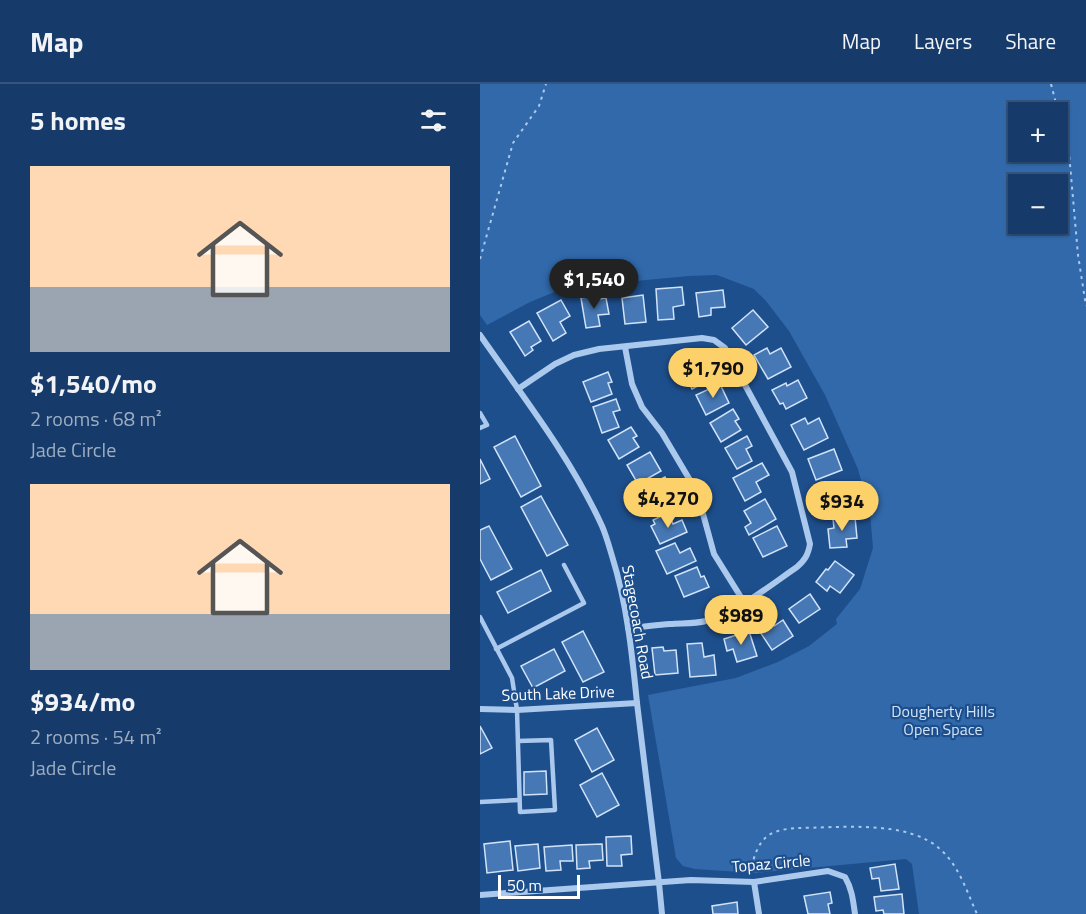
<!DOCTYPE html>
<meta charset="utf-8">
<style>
body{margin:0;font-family:"Titillium Web",sans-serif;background:#1f4270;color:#f1f3f6;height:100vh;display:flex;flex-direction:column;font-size:22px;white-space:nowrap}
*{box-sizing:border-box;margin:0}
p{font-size:20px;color:#9eadc1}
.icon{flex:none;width:33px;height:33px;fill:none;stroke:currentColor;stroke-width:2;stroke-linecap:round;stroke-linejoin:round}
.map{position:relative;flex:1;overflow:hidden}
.panel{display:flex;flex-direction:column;background:#163b6a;width:480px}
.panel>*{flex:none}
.tools{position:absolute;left:528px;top:18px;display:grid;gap:12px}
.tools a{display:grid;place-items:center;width:60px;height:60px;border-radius:0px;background:#163b6a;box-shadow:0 2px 4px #0004,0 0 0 2px #35557e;font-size:30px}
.scale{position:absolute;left:18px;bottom:15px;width:82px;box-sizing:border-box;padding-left:6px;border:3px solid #fff;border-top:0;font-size:16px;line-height:21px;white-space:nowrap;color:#fff;-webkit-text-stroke:4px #1e4f8d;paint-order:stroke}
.price{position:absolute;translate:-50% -51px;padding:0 14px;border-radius:21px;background:#fcd16a;color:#111;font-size:20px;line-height:39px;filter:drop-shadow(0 2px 3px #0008)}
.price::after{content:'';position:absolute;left:50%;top:36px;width:18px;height:14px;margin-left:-9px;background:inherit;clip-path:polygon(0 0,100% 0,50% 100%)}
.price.current{background:#222;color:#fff}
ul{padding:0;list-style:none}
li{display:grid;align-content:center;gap:12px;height:318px;padding:0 30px}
li span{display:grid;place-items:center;height:186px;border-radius:0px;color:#555}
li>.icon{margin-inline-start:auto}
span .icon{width:108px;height:108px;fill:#fffc;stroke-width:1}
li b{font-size:26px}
h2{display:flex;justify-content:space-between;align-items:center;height:72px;padding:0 30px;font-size:26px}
header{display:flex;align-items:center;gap:36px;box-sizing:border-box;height:84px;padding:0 30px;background:#163b6a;border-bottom:2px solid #35557e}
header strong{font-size:28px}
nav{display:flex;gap:33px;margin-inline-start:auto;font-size:21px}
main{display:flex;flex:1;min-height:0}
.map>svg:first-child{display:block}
.green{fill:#3169ab;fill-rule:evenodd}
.building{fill:#4678b5;stroke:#d1e3f9;stroke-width:1.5}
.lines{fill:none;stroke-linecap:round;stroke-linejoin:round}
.path{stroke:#abc9ed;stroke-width:2;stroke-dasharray:3 4.5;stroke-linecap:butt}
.lane{stroke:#abc9ed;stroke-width:4.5}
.street{stroke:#abc9ed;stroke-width:6}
.labels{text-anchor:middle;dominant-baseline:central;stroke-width:4.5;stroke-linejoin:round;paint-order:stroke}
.street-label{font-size:16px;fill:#fff;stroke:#1e4f8d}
.park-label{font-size:16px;fill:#d1e3f9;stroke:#1e4f8d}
</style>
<header>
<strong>Map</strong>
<nav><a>Map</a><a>Layers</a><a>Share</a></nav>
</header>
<main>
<section class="panel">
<h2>5 homes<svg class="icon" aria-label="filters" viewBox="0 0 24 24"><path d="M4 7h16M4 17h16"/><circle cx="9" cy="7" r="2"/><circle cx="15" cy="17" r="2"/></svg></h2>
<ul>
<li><span style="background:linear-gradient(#ffd9b3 65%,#9aa5b1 0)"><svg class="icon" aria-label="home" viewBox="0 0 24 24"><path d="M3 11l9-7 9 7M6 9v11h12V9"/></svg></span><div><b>$1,540/mo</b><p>2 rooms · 68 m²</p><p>Jade Circle</p></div></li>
<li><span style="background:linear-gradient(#ffd9b3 70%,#9aa5b1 0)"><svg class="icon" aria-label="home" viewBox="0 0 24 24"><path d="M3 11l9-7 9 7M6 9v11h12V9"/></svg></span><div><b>$934/mo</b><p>2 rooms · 54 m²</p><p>Jade Circle</p></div></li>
</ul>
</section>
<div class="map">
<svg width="606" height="830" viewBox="0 0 606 830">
<rect width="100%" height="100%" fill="#1e4f8d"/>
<path class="green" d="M0 0H606V830H439L432 780 426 775 275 789 215 785 203 782 196 774 168 611 256 594 298 578 329 562 357 540 356 535 380 505 393 464 390 429 378 385 345 311 309 247 286 217 274 205 237 191 209 192 134 199 77 207 50 218 7 241 0 231ZM538 28H578V68H538ZM538 100H578V140H538Z"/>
<g class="building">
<path d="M202 203 204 221 193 223 194 235 178 236 176 205Z"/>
<path d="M243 206 245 223 231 224V231L219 233 216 209Z"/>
<path d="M118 211 119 215 126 214 129 230 118 231 120 242 106 244 101 214Z"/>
<path d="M163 211 166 238 145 240 142 214Z"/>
<path d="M81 216 90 232 80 238 86 249 73 257 57 229Z"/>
<path d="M273 226 288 243 266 261 252 244Z"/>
<path d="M49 237 61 257 51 263 53 266 45 272 30 248Z"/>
<path d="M287 264 290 270 301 264 311 283 288 295 274 271Z"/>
<path d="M222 275 227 285 230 283 235 293 212 305 202 285Z"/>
<path d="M128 288 132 298 128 299 132 310 111 318 103 298Z"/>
<path d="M318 296 327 314 306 325 303 319 300 320 292 306 306 299 307 302Z"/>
<path d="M240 300 249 319 226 331 216 311Z"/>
<path d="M136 315 140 326 133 328 139 343 122 349 113 323Z"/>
<path d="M253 325 259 335 255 337 261 346 241 358 230 339Z"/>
<path d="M325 334 328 340 339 334 348 354 324 366 311 341Z"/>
<path d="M151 343 157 352 153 354 159 363 139 375 128 356Z"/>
<path d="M35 352 61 402 41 413 14 363Z"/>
<path d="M267 352 272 362 266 365 272 377 257 385 245 364Z"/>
<path d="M354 365 362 386 336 396 328 375Z"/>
<path d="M170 368 181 387 158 400 147 381Z"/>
<path d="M0 375 10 395 0 400Z"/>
<path d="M282 379 289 391 276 398 281 408 265 417 253 394Z"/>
<path d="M185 393 190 403 184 406 190 420 176 427 165 403Z"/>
<path d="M370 398 377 420 345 429 343 421 348 419 345 406Z"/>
<path d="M61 412 88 461 67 472 41 423Z"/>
<path d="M285 415 296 435 269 451 265 443 271 439 264 427Z"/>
<path d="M188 429 193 440 202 436 207 448 180 460 171 442 175 440 173 436Z"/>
<path d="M375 433 377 454 366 455 367 463 350 464 348 445 354 444 353 435Z"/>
<path d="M9 442 32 485 11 496 0 475V446Z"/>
<path d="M297 442 307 462 283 473 273 454Z"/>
<path d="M195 459 200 469 210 464 216 477 187 490 176 467Z"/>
<path d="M355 477 374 491 360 509 350 502 347 507 336 498 346 485 348 486Z"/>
<path d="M217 483 221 493 224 492 229 503 204 513 195 492Z"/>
<path d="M61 486 71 507 28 529 17 508Z"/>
<path d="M330 510 340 525 319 539 309 525Z"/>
<path d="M287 531 294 542 303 536 313 552 292 566 274 539Z"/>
<path d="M103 547 124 588 103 598 82 558Z"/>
<path d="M269 547 277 572 257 578 253 565 247 567 244 555Z"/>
<path d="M222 559 224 573 234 571 236 591 210 593 207 560Z"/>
<path d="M183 563 184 567 196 566 198 589 175 591 172 564Z"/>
<path d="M74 565 85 587 53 604 41 582Z"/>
<path d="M0 642 12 664 0 670Z"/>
<path d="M117 644 134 676 112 688 95 656Z"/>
<path d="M66 687 67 710 44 711V688Z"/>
<path d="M122 689 139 721 117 733 100 701Z"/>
<path d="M151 752 152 770 141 771 142 782H127L126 753Z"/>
<path d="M30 757 33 786 7 789 4 760Z"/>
<path d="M58 760 60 784 38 787 35 762Z"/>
<path d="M122 760 123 776 109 777 110 784 97 785 96 761Z"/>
<path d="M92 761 93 777H80L81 786 66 787 64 763Z"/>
<path d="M415 780 419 805 401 807 399 794 392 795 390 784Z"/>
<path d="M350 808 352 819 348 820 350 830H328L324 812Z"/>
<path d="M422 810 424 830H404L403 826 396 827 394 813Z"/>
<path d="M257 818 258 830H233L232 822Z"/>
</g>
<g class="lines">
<g class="path">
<path d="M571 0 589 69 598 171 606 222"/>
<path d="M0 175 33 59 59 22 66 0"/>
<path d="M271 790C271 783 273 777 275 771 283 749 295 746 316 744 357 744 429 735 461 766 479 782 487 808 497 830"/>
</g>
<g class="lane">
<path d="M0 329 7 341 0 344"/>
<path d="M0 533 32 594 37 626 40 728 75 726 71 656 38 657"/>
<path d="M16 565 104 519 84 481"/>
<path d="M0 718 39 716"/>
</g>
<g class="street">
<path d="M0 251C43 313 90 372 122 442 126 451 129 462 132 472 147 520 152 569 157 619 164 679 172 739 179 799L182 830"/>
<path d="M145 263 152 300 162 323 182 349 217 408 234 470 264 518"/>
<path d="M38 305 75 280 94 271 119 265 222 254 234 256 245 264 312 388 330 460C328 471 325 476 317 483 292 500 256 529 226 537 214 540 202 539 190 540 176 541 162 543 148 544"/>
<path d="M0 625 37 626 157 619"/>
<path d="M274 798 279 830"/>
<path d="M0 811 211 796 274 798 348 787 365 793C372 805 373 816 375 830"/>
</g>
</g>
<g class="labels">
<g class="street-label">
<text transform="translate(158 538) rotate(80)">Stagecoach Road</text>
<text transform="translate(78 609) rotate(-2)">South Lake Drive</text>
<text transform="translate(291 779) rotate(-5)">Topaz Circle</text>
</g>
<g class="park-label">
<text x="463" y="627">Dougherty Hills<tspan x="463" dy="18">Open Space</tspan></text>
</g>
</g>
</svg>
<div class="tools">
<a>+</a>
<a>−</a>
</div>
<div class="scale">50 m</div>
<b class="price current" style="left:114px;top:226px">$1,540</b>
<b class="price" style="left:233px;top:315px">$1,790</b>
<b class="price" style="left:188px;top:445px">$4,270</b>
<b class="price" style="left:362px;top:448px">$934</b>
<b class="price" style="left:261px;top:562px">$989</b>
</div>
</main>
